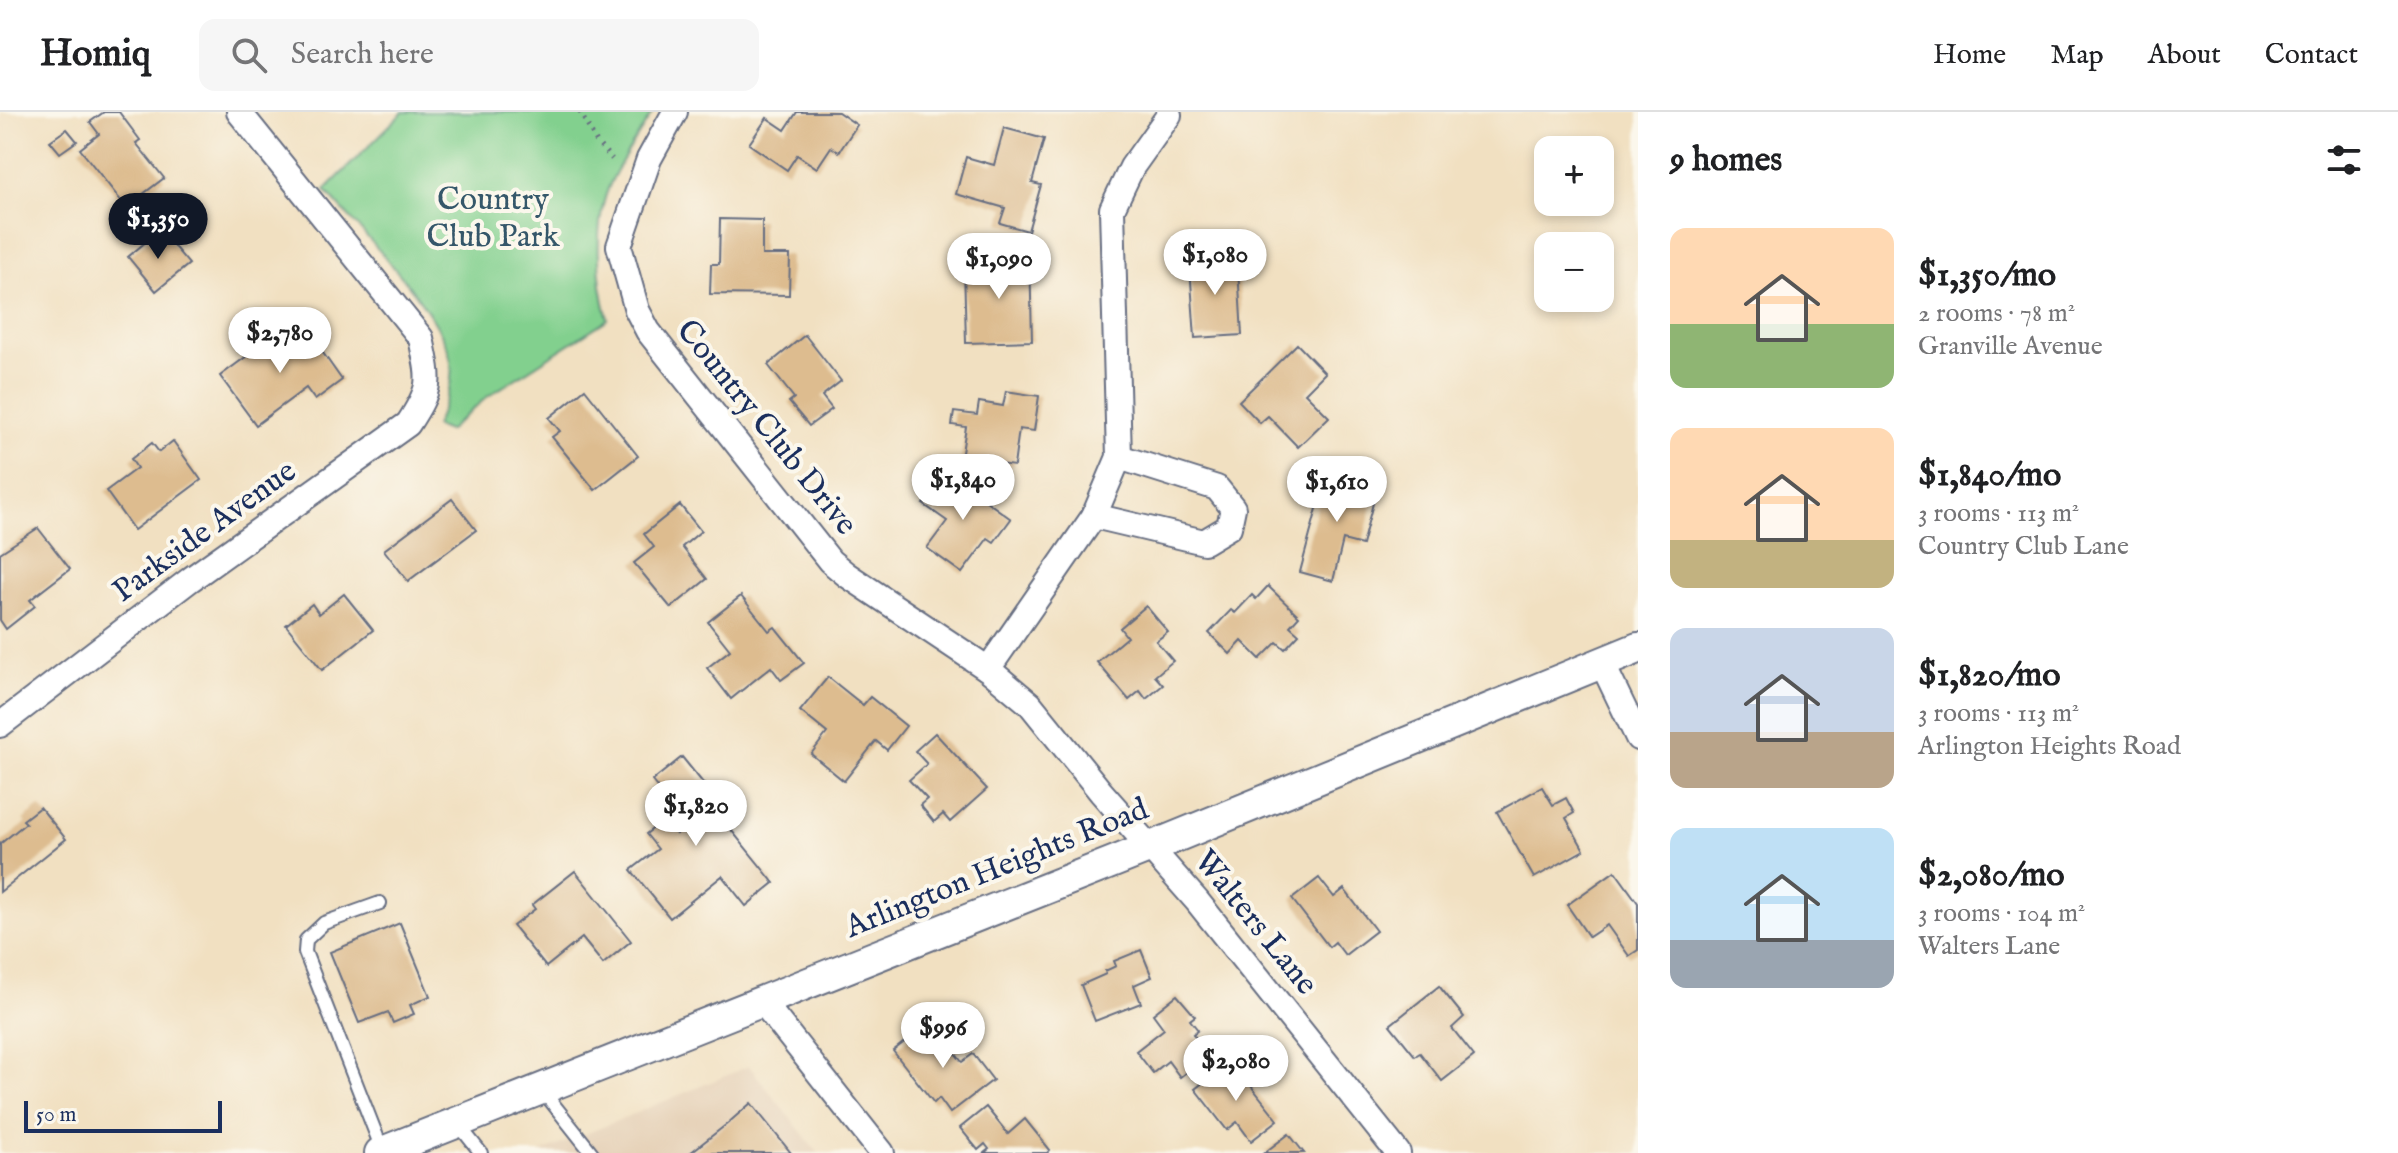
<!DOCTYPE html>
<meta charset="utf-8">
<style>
body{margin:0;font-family:"IM FELL English",serif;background:#f6f6f6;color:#202124;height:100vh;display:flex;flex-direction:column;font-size:30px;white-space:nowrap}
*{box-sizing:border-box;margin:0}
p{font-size:26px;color:#757577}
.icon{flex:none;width:44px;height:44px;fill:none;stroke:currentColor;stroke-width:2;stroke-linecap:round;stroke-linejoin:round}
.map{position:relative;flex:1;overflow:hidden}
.panel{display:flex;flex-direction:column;background:#fff;width:760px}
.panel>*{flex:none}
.tools{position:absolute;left:1534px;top:24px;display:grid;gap:16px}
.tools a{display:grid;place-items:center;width:80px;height:80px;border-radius:16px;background:#fff;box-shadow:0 4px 12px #0003;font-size:40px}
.scale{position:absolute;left:24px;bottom:20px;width:198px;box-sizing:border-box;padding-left:8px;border:4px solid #1b2f5e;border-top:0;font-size:22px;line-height:28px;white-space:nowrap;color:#1b2f5e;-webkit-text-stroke:6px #fbf7ec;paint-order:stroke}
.price{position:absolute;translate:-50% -68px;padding:0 18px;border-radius:28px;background:#fff;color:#222;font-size:26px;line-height:52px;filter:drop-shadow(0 2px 4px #0008)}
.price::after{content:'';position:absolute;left:50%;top:48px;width:24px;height:18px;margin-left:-12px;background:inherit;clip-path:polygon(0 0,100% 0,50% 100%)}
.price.selected{background:#111827;color:#fff}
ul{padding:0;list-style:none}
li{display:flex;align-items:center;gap:24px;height:200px;padding:0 32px}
li span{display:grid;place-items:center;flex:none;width:224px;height:160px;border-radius:16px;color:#555}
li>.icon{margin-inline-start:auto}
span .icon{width:96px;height:96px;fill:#fffc;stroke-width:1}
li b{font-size:34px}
h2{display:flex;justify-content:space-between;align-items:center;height:96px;padding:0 32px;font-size:34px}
header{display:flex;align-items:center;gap:48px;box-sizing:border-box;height:112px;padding:0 40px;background:#fff;border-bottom:2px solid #e0e0e0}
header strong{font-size:38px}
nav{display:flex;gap:44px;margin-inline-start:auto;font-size:28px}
.search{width:560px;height:72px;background:#f6f6f6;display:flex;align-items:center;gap:20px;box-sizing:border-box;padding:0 28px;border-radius:16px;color:#757577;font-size:30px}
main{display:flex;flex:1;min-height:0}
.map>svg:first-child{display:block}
.built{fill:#e5d0b6}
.green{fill:#82d08e;stroke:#4e8076;stroke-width:2}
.building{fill:#ddbc8f}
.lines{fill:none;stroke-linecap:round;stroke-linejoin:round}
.service-casing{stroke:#666d81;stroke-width:16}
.minor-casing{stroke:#666d81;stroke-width:28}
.tertiary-casing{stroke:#666d81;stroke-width:34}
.path{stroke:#666d81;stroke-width:5;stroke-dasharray:2 6;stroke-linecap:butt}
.service{stroke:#fff;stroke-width:12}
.minor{stroke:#fff;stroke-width:24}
.tertiary{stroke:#fff;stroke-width:30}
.labels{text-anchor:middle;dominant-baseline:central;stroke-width:8;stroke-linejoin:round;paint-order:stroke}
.park-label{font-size:32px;fill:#35576a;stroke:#fbf7ec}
.street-label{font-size:32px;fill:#1b2f5e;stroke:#fbf7ec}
</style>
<header>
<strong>Homiq</strong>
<div class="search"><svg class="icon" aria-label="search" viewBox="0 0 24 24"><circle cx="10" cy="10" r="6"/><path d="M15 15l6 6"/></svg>Search here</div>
<nav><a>Home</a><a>Map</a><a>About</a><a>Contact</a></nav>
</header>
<main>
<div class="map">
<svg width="1638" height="1041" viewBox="0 0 1638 1041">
<rect width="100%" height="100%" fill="#fbf7ec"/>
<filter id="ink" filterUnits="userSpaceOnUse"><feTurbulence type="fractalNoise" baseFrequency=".0125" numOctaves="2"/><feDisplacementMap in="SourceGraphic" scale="16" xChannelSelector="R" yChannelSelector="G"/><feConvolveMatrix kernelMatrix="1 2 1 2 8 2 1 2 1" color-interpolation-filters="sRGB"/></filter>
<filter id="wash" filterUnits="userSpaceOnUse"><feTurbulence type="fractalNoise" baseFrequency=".006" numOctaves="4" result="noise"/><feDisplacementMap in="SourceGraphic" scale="32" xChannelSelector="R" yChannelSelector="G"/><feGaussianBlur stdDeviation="1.8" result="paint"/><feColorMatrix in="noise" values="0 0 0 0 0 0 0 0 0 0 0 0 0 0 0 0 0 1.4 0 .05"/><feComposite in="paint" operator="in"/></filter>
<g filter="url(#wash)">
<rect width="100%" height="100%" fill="#f1e0c1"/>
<path class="built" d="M749 954 818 1041H540Z"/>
<path class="green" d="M403 0H653C639 23 622 46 611 70 593 108 597 168 608 207L487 285 448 319 435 314C444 293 454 274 451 250 445 202 358 117 325 78Z"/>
<g id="blocks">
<g class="building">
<path d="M104 0H119L140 28 136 31 164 66 126 95 80 37 99 22 90 10Z"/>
<path d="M797 0H838L857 13 839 40 831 35 817 56 797 43 787 58 749 32 767 6 785 18Z"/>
<path d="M1004 16 1044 27 1032 71 1041 73 1028 119 1000 111 1005 96 956 82 966 45 994 53Z"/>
<path d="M67 17 77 29 60 41 50 29Z"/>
<path d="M720 107 762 108V143H790L789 183 710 182 711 152H719Z"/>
<path d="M160 118 189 152 156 179 128 145Z"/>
<path d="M1219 140 1220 158 1238 157 1242 223 1195 226 1189 141Z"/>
<path d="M1030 142 1032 229 966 231 964 154 1003 153 1002 143Z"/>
<path d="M285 216 298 234 311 224 342 268 315 288 306 276 256 313 220 264Z"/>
<path d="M805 223 841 269 822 284 832 297 809 314 789 290 794 286 768 253Z"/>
<path d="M1297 232 1325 261 1305 281 1329 305 1298 335 1268 304 1260 311 1239 289Z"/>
<path d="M585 277 638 344 595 378 552 325 560 319 549 306Z"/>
<path d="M1006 279 1039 284 1034 319 1019 317 1014 354 961 347 966 315 952 313 954 300 977 303 979 290 1003 294Z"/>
<path d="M173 329 201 368 134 418 106 379 137 356 131 347 152 331 159 340Z"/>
<path d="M946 360 1011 407 994 430 988 426 962 461 927 436 947 409 923 392Z"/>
<path d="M1326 363 1377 376 1362 433 1343 428 1333 469 1300 460Z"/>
<path d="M452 387 476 418 408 469 384 438Z"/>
<path d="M680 393 701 419 682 435 707 467 671 496 634 451 654 435 644 422Z"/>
<path d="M38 416 70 457 30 488 35 494 6 517 0 508V441Z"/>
<path d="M1268 474 1299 504 1290 514 1299 522 1285 537 1277 530 1260 547 1242 529 1230 542 1209 521 1231 498 1235 501 1252 483 1256 487Z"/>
<path d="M344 482 373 518 322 558 286 513 312 492 319 502Z"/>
<path d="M741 484 769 519 775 515 804 551 781 568 771 555 731 587 707 556 730 538 708 510Z"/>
<path d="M1146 494 1168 520 1156 529 1173 549 1155 564 1163 573 1146 587 1140 579 1129 588 1097 550 1127 525 1120 516Z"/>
<path d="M828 565 863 593 870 585 906 614 887 638 876 629 844 669 811 642 827 621 800 599Z"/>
<path d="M935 621 987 677 950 710 943 702 934 710 920 693 927 687 909 668 927 652 915 639Z"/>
<path d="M682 645 729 703 723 708 774 771 746 794 722 764 670 806 631 758 658 737 646 722 664 708 676 722 687 713 652 669Z"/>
<path d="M1542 675 1553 693 1566 686 1574 701 1566 706 1584 738 1534 766 1497 700Z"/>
<path d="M40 695 66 727 0 780V732L26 711 23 708Z"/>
<path d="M575 759 631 829 603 852 582 826 546 855 513 814 535 797 532 793Z"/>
<path d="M1615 759 1638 791V838L1629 844 1607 813 1589 825 1567 793Z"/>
<path d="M1319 766 1334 785 1344 777 1376 819 1345 843 1335 830 1329 835 1292 787Z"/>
<path d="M400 811 430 884 410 893 414 902 393 911 388 900 359 911 330 840Z"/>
<path d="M1141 838 1152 865 1134 873 1141 891 1095 909 1081 873 1106 862 1105 859 1116 854 1114 849Z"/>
<path d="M1439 874 1464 905 1452 916 1474 944 1442 969 1420 941 1415 944 1390 913Z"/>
<path d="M1177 883 1195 904 1190 908 1198 918 1193 922 1209 942 1180 965 1168 949 1153 961 1136 939 1164 917 1153 902Z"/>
<path d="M936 917 962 950 973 942 993 968 950 1001 939 986 934 991 893 939 912 924 917 931Z"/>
<path d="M1226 953 1238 968 1243 964 1278 1008 1251 1029 1237 1010 1227 1018 1195 977Z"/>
<path d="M751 991 791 1041H690L727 1012Z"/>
<path d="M986 995 1008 1022 1025 1007 1050 1038 1047 1041H984L989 1037 985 1032 978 1038 960 1016Z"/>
<path d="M1289 1022 1304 1041H1264Z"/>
</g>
</g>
</g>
<g filter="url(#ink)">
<use href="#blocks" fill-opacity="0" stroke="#666d81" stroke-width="2"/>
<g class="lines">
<g class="service-casing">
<g id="service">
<path d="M380 791 324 811 306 828 305 840 383 1040"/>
<path d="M542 978 592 1041"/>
<path d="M458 1012 481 1041"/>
</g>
</g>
<g class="minor-casing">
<g id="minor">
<path d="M675 0 649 47 619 134 637 198 648 219 830 449 847 463 988 557 1030 592 1101 680 1197 789 1398 1041"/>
<path d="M1094 404 1204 430 1229 415 1233 396 1217 376 1119 345"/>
<path d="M1602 551 1638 626"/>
<path d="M988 557 1094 404 1119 345 1112 97 1132 55 1169 3"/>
<path d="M0 613 191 467 408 312C433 274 430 269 421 226L239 0"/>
<path d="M762 889 882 1041"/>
</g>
</g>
<g class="tertiary-casing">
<path id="tertiary" d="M380 1041 1151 735 1638 536"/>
</g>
<path class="path" d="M580 0 597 31 612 47"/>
<use href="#service" class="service"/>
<use href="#minor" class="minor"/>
<use href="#tertiary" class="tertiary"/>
</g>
</g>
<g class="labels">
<g class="park-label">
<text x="493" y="88">Country<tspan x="493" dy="37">Club Park</tspan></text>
</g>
<g class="street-label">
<text transform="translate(766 316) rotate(51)">Country Club Drive</text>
<text transform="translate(205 420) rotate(-36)">Parkside Avenue</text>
<text transform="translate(997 757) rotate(-22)">Arlington Heights Road</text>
<text transform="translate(1255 811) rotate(51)">Walters Lane</text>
</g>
</g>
</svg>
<div class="tools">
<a>+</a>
<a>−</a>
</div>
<div class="scale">50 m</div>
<b class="price selected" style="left:158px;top:149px">$1,350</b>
<b class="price" style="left:1215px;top:185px">$1,080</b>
<b class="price" style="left:999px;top:189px">$1,090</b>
<b class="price" style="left:280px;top:263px">$2,780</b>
<b class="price" style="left:963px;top:410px">$1,840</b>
<b class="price" style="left:1337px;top:412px">$1,610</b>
<b class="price" style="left:696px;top:736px">$1,820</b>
<b class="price" style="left:943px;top:958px">$996</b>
<b class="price" style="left:1236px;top:991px">$2,080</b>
</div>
<section class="panel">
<h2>9 homes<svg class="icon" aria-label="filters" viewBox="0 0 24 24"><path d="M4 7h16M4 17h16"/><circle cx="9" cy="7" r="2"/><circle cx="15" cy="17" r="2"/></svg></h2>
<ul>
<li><span style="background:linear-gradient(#ffd9b3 60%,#8fb573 0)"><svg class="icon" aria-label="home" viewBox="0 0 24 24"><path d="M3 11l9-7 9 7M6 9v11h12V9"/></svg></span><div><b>$1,350/mo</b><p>2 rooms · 78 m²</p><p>Granville Avenue</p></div></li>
<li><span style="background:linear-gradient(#ffd9b3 70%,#c2b280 0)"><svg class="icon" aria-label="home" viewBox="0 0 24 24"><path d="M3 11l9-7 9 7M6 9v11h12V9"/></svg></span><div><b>$1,840/mo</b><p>3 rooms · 113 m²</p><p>Country Club Lane</p></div></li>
<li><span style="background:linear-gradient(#c9d6e8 65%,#b9a48a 0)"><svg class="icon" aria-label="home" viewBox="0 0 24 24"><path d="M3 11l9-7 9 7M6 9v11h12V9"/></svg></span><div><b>$1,820/mo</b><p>3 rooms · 113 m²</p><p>Arlington Heights Road</p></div></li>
<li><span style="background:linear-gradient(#bfe0f5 70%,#9aa5b1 0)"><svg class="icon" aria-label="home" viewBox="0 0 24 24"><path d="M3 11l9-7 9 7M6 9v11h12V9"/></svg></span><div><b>$2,080/mo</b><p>3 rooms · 104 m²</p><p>Walters Lane</p></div></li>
</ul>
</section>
</main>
